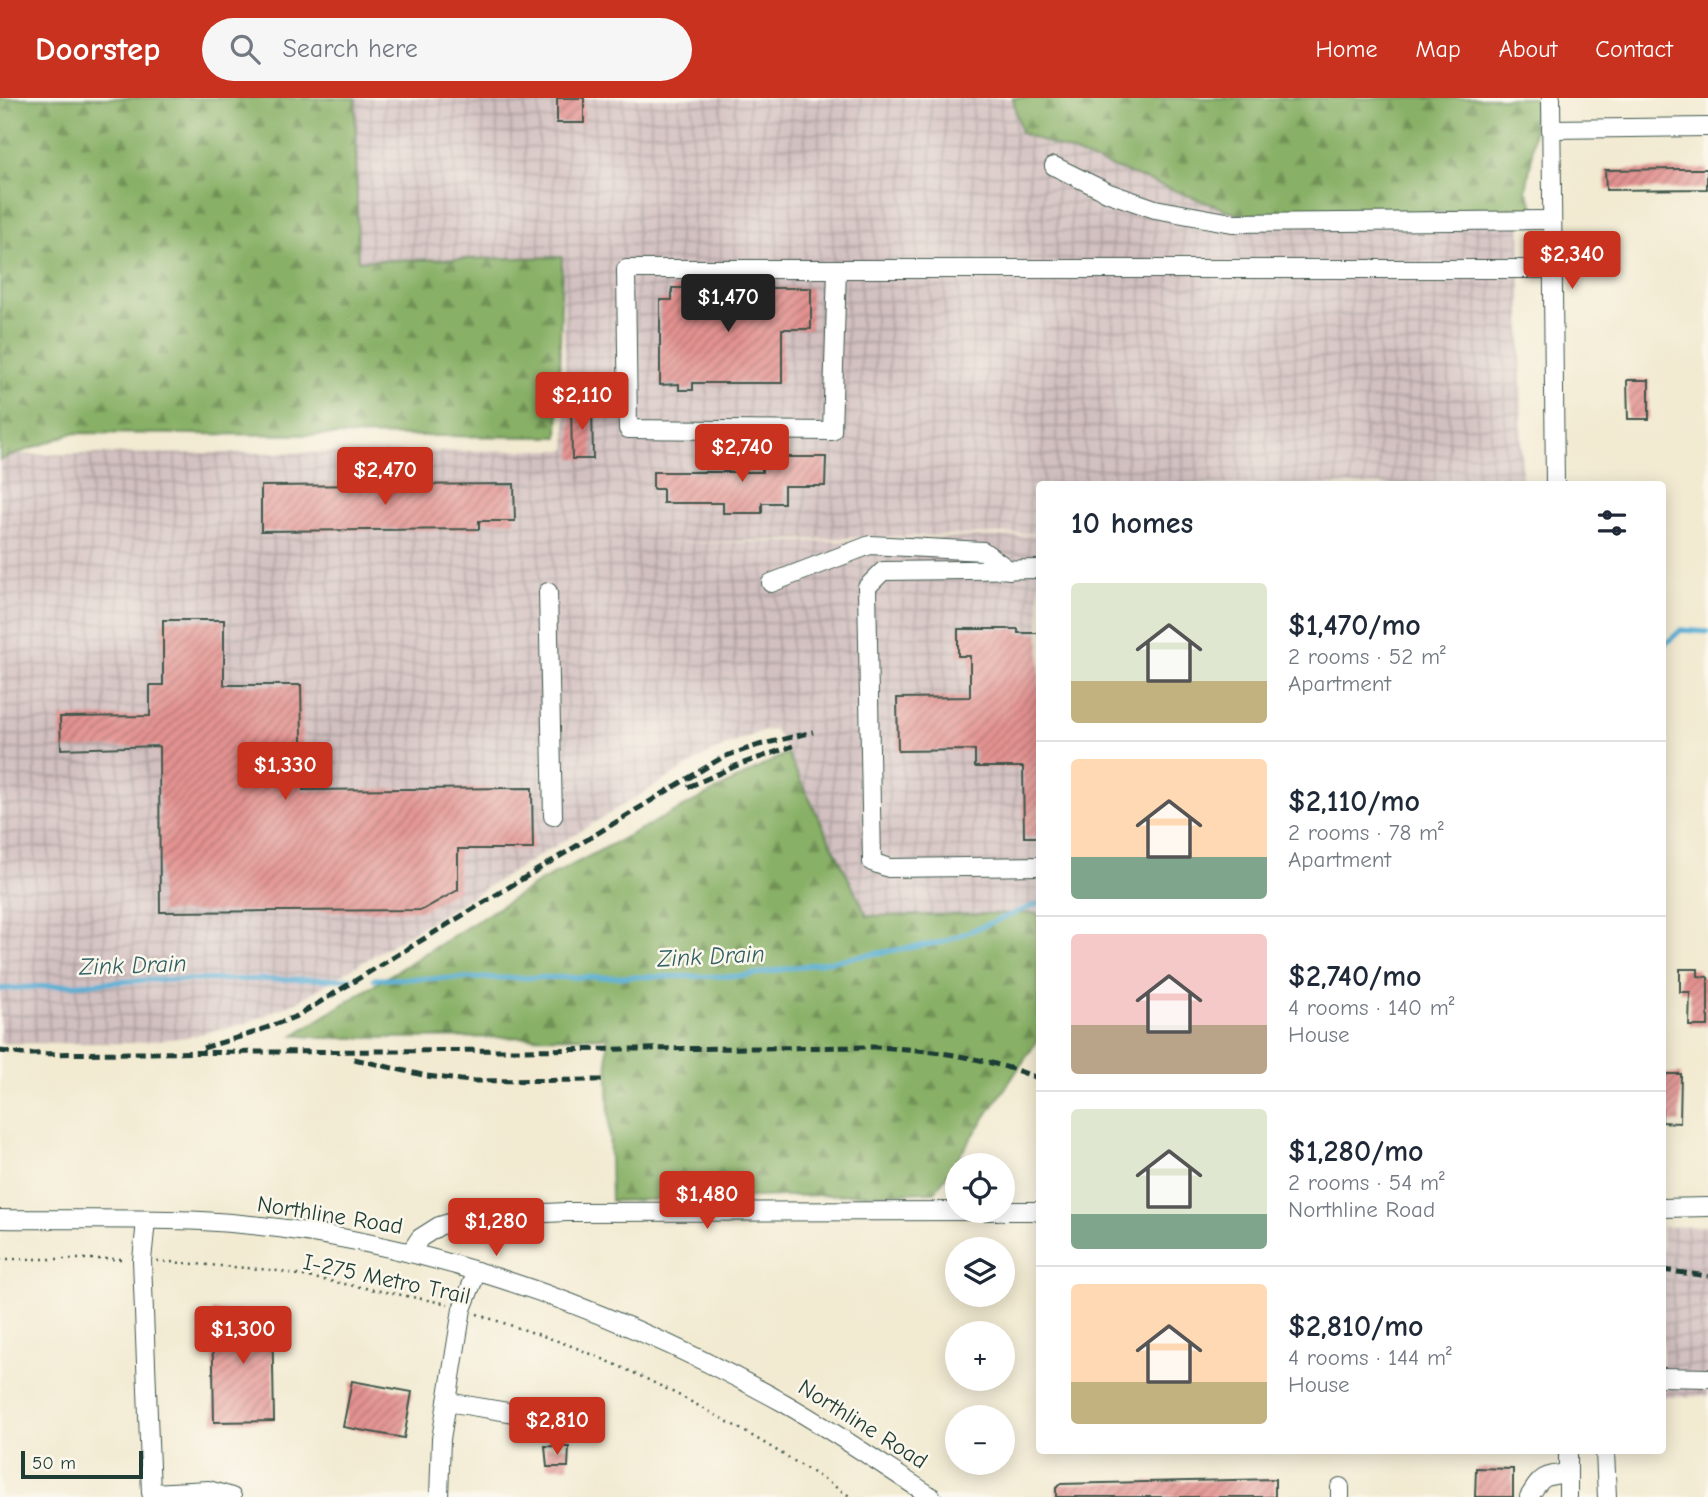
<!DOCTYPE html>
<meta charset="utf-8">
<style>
body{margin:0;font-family:"Comic Neue",sans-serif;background:#f6f6f7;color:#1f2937;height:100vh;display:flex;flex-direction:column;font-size:26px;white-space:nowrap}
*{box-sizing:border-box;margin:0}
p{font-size:23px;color:#747a83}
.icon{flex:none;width:38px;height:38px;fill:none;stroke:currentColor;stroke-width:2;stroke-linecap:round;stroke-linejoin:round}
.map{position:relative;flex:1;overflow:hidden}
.side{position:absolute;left:1036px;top:383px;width:630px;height:973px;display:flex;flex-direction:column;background:#fff;border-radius:7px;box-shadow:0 4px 18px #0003}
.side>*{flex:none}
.tools{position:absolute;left:945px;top:1055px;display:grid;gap:14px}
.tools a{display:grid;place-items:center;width:70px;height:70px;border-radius:50%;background:#fff;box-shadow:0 4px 18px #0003;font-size:35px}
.scale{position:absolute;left:21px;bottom:18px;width:122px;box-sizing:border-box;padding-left:7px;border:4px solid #1f3d34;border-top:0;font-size:19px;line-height:24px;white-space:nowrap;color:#1f3d34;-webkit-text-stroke:5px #fbf7ec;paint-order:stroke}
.price{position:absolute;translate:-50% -60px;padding:0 16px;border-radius:7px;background:#c8321e;color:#fff;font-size:23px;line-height:46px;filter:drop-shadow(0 2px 4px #0008)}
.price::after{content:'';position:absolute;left:50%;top:42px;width:21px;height:16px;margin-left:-10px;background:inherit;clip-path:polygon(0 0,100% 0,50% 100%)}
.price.active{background:#222;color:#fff}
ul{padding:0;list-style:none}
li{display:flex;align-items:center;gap:21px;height:175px;padding:0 35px}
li+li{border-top:2px solid #e0e1e3}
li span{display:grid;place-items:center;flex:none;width:196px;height:140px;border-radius:7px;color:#555}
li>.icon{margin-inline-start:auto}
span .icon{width:84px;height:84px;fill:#fffc;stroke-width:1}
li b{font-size:30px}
h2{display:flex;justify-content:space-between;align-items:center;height:84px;padding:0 35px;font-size:30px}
header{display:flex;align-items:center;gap:42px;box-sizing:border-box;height:98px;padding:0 35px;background:#c8321e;color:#fff}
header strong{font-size:33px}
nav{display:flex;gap:38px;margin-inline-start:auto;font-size:24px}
.search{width:490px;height:63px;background:#f6f6f7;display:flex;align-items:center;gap:18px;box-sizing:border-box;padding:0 24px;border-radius:38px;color:#747a83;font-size:26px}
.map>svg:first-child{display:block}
.industrial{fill:url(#industrial-grid)}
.forest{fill:url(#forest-firs);stroke:#54764d;stroke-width:2}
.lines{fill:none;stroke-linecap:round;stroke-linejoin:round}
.stream{stroke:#58afd5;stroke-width:5}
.building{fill:url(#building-hatch)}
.minor-casing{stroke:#3f574c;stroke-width:20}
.path{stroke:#3f574c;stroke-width:2.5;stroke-dasharray:2 5;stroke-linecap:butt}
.minor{stroke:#fff;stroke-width:18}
.rail{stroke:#1f3d34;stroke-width:5;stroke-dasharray:10 5;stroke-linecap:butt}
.labels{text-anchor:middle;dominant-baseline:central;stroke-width:5;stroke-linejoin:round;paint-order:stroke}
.street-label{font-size:23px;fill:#1f3d34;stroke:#fbf7ec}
.water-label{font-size:24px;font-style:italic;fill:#305f64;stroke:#fbf7ec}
</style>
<header>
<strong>Doorstep</strong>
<div class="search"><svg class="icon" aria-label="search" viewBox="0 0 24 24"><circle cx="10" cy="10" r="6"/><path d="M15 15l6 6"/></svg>Search here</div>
<nav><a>Home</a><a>Map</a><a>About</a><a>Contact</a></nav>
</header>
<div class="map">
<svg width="1708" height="1399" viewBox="0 0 1708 1399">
<defs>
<pattern id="industrial-grid" width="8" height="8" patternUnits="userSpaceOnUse" patternTransform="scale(1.75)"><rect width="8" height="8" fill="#d2bfc0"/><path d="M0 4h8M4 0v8" fill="none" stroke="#aa9c9d"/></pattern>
<pattern id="forest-firs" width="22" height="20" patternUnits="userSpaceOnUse" patternTransform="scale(1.75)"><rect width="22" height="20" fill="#88b066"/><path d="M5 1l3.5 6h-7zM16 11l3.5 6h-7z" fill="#6f9055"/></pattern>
<pattern id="building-hatch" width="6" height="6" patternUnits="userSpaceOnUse" patternTransform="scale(1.75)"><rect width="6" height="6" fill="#e39290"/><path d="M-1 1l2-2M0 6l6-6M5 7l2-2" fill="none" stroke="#b77876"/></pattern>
</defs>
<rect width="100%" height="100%" fill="#fbf7ec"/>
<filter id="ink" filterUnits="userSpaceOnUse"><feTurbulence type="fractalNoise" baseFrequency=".0143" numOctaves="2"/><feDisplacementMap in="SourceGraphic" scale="14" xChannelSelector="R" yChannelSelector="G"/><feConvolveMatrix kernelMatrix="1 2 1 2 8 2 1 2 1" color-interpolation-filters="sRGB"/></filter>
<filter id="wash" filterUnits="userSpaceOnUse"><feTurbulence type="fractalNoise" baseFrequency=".00686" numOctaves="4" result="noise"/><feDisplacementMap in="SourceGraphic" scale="28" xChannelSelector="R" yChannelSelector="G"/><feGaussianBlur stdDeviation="1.57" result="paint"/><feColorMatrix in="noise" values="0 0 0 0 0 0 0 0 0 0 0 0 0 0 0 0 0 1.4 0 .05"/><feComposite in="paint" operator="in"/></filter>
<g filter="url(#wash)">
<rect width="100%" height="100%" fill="#f2ead1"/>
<g class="industrial">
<path d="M355 0H1253L1520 50 1522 387H1040L1039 435 662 445 850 443 1039 437V815L867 818 775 631 757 635 708 656 298 903 247 925 187 939 131 945H0V357L567 352 562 160 358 163Z"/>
<path d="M1708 1128V1298L1663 1299 1662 1129Z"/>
</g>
<g class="forest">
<path d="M0 0H355L358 163 562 159 558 339 73 335 0 362Z"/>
<path d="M1013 0H1540L1534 20 1532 58 1526 93 1536 113 1240 117 1021 35Z"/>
<path d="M787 655 867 818 1039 815V940L935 1094 611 1103 607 939 323 940 294 937 541 783Z"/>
</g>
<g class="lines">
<g class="stream">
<path d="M1662 549 1681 532 1708 534"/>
<path d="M374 881 744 878 943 844 1040 805"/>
<path d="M0 891 148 882 351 881"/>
</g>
</g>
<g id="blocks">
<g class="building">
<rect x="557" y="0" width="27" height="25"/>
<path d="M1680 71H1707V91L1606 92 1605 72Z"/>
<path d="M672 190H811V231H782V285H693V292H679V286L660 287V202H672Z"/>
<path d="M1627 282H1649V321H1628Z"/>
<path d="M571 306 592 307 593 361H572Z"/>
<path d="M762 359H826L825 388H784V405H762V415H723V405H663V391H653V374H762Z"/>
<path d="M514 386 515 423H479V431L261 433V388Z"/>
<path d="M163 522H224V587H301L303 692 532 690 533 751H458V792L422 812 160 814 159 648 61 651 60 619 150 618V587H163Z"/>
<path d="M958 531H1018V535H1040V739H1024L1023 669H975V652L898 653 897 600 970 599V558H958Z"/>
<path d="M1680 871H1698V878L1708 879V928H1689L1690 894H1680Z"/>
<path d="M1662 976H1681L1680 1025 1662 1024Z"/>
<path d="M272 1212 274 1323 214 1324 212 1213Z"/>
<path d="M352 1283 412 1294 404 1340 343 1329Z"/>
<path d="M545 1348 569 1349 568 1369H547Z"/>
<path d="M1476 1370 1513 1371V1399H1475Z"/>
<path d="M1275 1381V1399H1056V1390L1060 1386Z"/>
</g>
</g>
</g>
<g filter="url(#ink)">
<use href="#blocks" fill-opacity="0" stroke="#3f574c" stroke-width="2"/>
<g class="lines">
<g class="minor-casing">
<g id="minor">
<path d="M1551 0 1555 387"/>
<path d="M1551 31 1708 29"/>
<path d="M1054 68 1109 95 1155 111 1232 125 1552 122"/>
<path d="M837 171H626L628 331 832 333 837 171H1553"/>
<path d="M1040 471 883 473 867 489 872 764 889 770 1040 768"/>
<path d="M771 485 870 447 983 453 1009 472"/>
<path d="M548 494 553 718"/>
<path d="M1662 1110 1708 1109"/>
<path d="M1003 1113H1040"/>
<path d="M0 1121C67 1122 135 1120 202 1123 404 1134 608 1207 784 1305 835 1334 883 1367 932 1399"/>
<path d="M146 1123 142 1162 151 1395 209 1392 232 1399"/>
<path d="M410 1155 420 1140 439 1128 468 1119 566 1114 998 1113"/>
<path d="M1662 1279 1708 1280"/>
<path d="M447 1304 556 1322"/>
<path d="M1605 1353 1607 1399"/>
<path d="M1340 1389V1399"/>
<path d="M439 1399 441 1341 462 1211 477 1173"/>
<path d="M1529 1399C1542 1378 1543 1378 1568 1375"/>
<path d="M1568 1399V1353"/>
</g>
</g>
<g class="path">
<path d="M0 1161H126"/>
<path d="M157 1163 272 1172 448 1206"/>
<path d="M477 1216C511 1228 546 1238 579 1251 675 1290 764 1343 851 1399"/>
</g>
<use href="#minor" class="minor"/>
<g class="rail">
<path d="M688 689 738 667 793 648"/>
<path d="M203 950 253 935 297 918 723 659 759 647 813 634"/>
<path d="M0 953 22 956 876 949C934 952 985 959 1040 981"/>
<path d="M354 961 427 978 470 983 603 982"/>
<path d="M1662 1172 1708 1178"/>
</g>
</g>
</g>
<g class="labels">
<g class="street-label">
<text transform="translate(330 1117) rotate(9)">Northline Road</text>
<text transform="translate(387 1181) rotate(12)">I-275 Metro Trail</text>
<text transform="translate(863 1326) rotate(32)">Northline Road</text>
</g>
<g class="water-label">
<text transform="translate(711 858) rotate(-3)">Zink Drain</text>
<text transform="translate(133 867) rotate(-2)">Zink Drain</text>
</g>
</g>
</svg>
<div class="tools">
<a><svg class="icon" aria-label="locate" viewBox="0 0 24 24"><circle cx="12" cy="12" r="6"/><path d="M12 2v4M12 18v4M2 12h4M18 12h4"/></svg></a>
<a><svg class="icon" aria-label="layers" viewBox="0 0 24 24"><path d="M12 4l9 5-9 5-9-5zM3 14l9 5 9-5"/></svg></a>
<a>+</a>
<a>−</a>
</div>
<div class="scale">50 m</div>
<b class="price" style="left:1572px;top:193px">$2,340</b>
<b class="price active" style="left:728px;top:236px">$1,470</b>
<b class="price" style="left:582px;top:334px">$2,110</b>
<b class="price" style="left:742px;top:386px">$2,740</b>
<b class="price" style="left:385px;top:409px">$2,470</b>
<b class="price" style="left:285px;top:704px">$1,330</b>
<b class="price" style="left:707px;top:1133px">$1,480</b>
<b class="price" style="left:496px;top:1160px">$1,280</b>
<b class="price" style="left:243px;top:1268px">$1,300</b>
<b class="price" style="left:557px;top:1359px">$2,810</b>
<section class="side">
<h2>10 homes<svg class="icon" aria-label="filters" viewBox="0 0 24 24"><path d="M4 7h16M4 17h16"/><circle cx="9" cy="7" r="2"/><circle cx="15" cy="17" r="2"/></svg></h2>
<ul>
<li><span style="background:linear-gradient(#dfe7d0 70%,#c2b280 0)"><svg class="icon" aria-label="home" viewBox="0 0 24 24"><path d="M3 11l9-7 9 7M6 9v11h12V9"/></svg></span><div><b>$1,470/mo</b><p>2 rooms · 52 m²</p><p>Apartment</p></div></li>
<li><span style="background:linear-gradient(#ffd9b3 70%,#7fa58c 0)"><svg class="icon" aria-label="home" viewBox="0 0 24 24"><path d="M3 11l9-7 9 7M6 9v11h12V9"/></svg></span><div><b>$2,110/mo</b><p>2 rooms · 78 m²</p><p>Apartment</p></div></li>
<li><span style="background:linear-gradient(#f6c9c9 65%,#b9a48a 0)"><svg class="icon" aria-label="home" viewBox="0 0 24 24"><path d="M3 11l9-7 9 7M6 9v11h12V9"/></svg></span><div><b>$2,740/mo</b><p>4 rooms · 140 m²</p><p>House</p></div></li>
<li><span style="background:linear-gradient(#dfe7d0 75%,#7fa58c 0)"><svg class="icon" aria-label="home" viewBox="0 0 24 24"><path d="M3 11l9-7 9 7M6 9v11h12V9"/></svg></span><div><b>$1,280/mo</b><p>2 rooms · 54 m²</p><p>Northline Road</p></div></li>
<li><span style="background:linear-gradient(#ffd9b3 70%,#c2b280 0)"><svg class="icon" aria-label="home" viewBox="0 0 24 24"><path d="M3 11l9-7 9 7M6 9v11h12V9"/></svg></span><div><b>$2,810/mo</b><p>4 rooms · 144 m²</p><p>House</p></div></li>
</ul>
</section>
</div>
